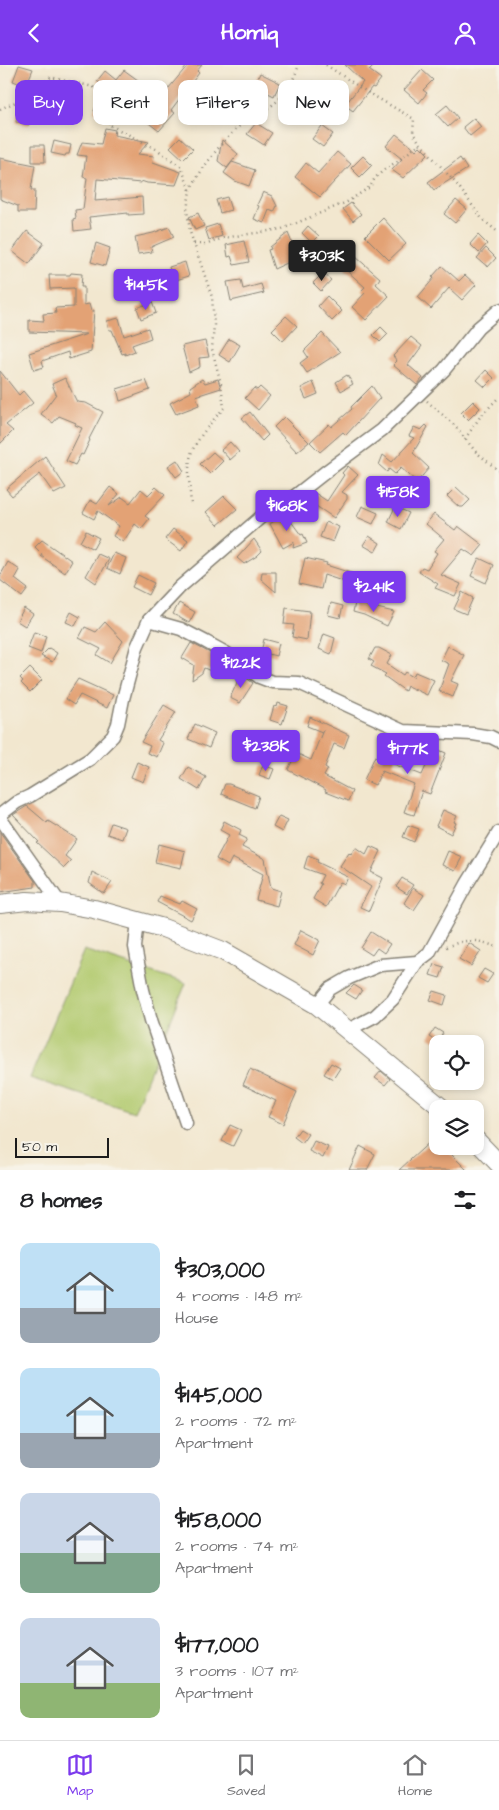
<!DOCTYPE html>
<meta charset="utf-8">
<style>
body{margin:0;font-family:"Architects Daughter",sans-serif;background:#f6f6f6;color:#202124;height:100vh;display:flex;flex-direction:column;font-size:19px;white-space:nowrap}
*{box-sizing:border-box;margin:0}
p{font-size:16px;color:#757577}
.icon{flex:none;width:28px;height:28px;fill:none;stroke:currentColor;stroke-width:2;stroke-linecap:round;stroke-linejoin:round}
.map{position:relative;height:1105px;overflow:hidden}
.sheet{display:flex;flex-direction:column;background:#fff;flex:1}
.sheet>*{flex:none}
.top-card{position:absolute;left:15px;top:15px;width:470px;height:45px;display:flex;gap:10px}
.controls{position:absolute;left:429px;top:970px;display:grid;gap:10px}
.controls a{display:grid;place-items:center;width:55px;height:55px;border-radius:10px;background:#fff;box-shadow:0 2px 8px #0003;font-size:25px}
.scale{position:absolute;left:15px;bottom:12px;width:94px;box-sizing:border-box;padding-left:5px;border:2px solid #1c1c1c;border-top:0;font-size:14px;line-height:18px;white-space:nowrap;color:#1c1c1c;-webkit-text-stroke:4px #f7f3e8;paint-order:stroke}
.price{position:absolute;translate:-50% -42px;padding:0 11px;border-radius:5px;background:#7c3aed;color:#fff;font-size:16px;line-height:32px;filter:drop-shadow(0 1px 2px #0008)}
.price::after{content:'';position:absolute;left:50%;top:30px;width:15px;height:11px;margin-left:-8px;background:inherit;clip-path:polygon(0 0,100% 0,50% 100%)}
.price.current{background:#222;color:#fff}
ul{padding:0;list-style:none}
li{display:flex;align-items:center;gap:15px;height:125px;padding:0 20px}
li span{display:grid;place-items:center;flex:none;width:140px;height:100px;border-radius:10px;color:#555}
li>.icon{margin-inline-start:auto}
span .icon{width:60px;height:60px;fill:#fffc;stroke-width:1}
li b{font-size:21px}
h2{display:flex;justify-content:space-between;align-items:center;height:60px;padding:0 20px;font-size:21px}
.tag{padding:0 18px;border-radius:10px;background:#fff;box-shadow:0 2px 8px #0003;font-size:18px;line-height:45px}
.tag.current{background:#7c3aed;color:#fff}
header{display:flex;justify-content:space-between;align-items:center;height:65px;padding:0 20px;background:#7c3aed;color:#fff;font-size:22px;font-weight:700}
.dock{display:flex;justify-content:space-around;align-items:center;height:70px;border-top:1px solid #e0e0e0;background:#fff;font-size:14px;color:#757577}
.dock a{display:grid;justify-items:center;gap:2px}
.dock .current{color:#7c3aed}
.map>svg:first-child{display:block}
.green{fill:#b2ca70;stroke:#677346}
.building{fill:#e3a275}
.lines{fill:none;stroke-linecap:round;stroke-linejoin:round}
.minor-casing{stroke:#878276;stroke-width:15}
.secondary-casing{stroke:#878276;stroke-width:20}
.path{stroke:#878276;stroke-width:2.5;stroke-dasharray:1 4;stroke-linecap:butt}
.minor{stroke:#fff;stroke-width:12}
.secondary{stroke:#fff;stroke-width:18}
</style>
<header><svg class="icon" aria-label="back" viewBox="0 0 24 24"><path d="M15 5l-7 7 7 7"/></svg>Homiq<svg class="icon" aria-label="person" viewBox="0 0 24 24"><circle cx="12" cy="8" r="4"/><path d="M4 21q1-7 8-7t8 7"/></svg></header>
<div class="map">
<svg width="499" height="1105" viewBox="0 0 499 1105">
<rect width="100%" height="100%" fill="#f7f3e8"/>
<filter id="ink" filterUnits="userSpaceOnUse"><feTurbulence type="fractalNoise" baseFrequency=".02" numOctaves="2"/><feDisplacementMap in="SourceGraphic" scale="10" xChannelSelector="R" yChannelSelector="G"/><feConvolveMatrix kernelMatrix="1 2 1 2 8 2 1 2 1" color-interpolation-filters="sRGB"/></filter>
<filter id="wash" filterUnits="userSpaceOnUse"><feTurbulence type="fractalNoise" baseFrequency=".0096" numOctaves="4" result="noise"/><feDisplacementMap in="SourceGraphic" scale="20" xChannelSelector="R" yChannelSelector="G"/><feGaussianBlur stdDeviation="1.12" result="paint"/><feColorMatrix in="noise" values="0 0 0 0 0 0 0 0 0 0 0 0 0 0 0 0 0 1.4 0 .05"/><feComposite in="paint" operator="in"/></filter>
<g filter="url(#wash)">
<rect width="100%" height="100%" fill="#f2e7cf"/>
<path class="green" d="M84 885 186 918 134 1047 30 1013Z"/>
<g id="blocks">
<g class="building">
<path d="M19 0 33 4 26 21 13 16Z"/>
<path d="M188 0H202L197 6 199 8 171 45 175 48 159 66 136 48 143 39 117 21 114 29 97 16 105 6 116 15 124 5 153 26 155 23 163 30Z"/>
<path d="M345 0H374L369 5 381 14 374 23 372 22 353 46 345 40 363 17Z"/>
<path d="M422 5 433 15 423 25 427 28 419 38 404 25Z"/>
<path d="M260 8 280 18 274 31 254 21Z"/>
<path d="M312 16 322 23 313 36 303 30Z"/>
<path d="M218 19 230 28 223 38 215 31 216 30 212 26Z"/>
<path d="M44 23 57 25 58 23 69 25 68 27 81 30 79 42 42 28Z"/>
<path d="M99 33 111 35 105 50 94 46Z"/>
<path d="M19 40 32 43 29 60 16 57Z"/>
<path d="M447 40 458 53 448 62 436 49Z"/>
<path d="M474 53 481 62 470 71 463 62Z"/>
<path d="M256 58 272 68 264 80 247 69Z"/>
<path d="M322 61 333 69 323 82 312 74Z"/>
<path d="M105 63 115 65 114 70 149 77 138 89 154 91 153 97 181 107 176 120 147 118 141 116V118L97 114 95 136 142 132 143 149 128 150V148L89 152 91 164 74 166 73 154 76 153 75 145 83 144 87 113 83 112 86 91 77 90 82 77 101 79Z"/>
<path d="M396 69 416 85 420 81 428 89 403 113 392 105 402 94 386 81Z"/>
<path d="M180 72 193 84 183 94 170 82Z"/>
<path d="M222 75 238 89 227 103 218 96Z"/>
<path d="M54 76 71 80 69 89H66L65 91 51 88Z"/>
<path d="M32 80H44L45 97H32Z"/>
<path d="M337 87 351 99 320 132 295 112 306 98 318 108Z"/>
<path d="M363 91 372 100 360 112 351 103Z"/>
<path d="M0 93 35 100 31 125H35L34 147H18V141L0 134Z"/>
<path d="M460 93 467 104 434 125 428 117Z"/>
<path d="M232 97 255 105 249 121 235 116 224 108Z"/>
<path d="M263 127 272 131 277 141 274 147 269 145 264 158 254 154 259 141 257 140Z"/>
<path d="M227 132 231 145 220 148 216 135Z"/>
<path d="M456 135 467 144 455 158 444 149Z"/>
<path d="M351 138 361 149 353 156 343 144Z"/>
<path d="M198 148 204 161 195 165 189 152Z"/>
<path d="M383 153 406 179 389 195 365 171Z"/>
<path d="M218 159 222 171 209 175 205 163Z"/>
<path d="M308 161 319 171 312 178 302 168Z"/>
<path d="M169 162 174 172 151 182 152 187 138 189 135 172 153 168Z"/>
<path d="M27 166 44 178 29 199 12 186Z"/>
<path d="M288 168 298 193 274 204 268 185 271 184 270 182Z"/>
<path d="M478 170 487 179 479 188 470 179Z"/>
<path d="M244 176 249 197 234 200 231 191 228 192 226 180Z"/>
<path d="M96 178 110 183 105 201 91 197Z"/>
<path d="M486 183 496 193 488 202 477 193Z"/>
<path d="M356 192 380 213 376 219 389 231 366 255 352 242 365 228 362 225 365 222 345 204Z"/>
<path d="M185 197 189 211 173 216 169 202Z"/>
<path d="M442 201 459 216 465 210 476 220 462 235 449 223 431 244 418 232 434 213 432 212Z"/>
<path d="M71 208 82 209 81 222H84V240L89 239 91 246 94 245 91 287 69 294 68 287 42 296 44 302 34 305 29 288 87 269 29 267V255L44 256 43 249 56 248 55 243 74 242V223L50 224 49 210H70Z"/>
<path d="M323 208 331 215 321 226 313 218Z"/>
<path d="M241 215 243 224 261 219 264 228 231 236 227 217Z"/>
<path d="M327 231 342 246 332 256 318 241Z"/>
<path d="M152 237 156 248 141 254 137 243Z"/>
<path d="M286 251 297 261 283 276 272 265Z"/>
<path d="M119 253 124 271 148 263 151 273 132 280 135 286 125 290V288L122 289 112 265H109L107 256Z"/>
<path d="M381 262 388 269 380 277 373 270Z"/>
<path d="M322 268 340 287 307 308 300 298 308 292 304 286Z"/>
<path d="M411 272 422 281 408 300 423 313 417 320 393 300 397 296 393 291Z"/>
<path d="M229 274 240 280 230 297 219 290Z"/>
<path d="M205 276 209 292 199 293 200 302 189 307 182 281Z"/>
<path d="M486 305 494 313 485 322 477 315Z"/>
<path d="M0 306 19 330 23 326 33 338 6 360 13 366 0 379Z"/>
<path d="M347 310 353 319 341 326 336 317Z"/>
<path d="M65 313 77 337 86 338 103 347 89 374 90 375 83 390 81 389 75 400 66 396 82 363 75 360 76 358 59 351 53 358 41 349 56 329 52 319Z"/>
<path d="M202 314 205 318 218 314 221 323 196 331 199 340 176 349 170 338 191 327 190 322Z"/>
<path d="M146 315 150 325 120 336 117 324Z"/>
<path d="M313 317 318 329 306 334 301 323Z"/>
<path d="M372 321 380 333 346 370 343 367 320 387 310 377 329 359 331 362 352 344 351 342Z"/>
<path d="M260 322 270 331 258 345 245 333 254 323 257 325Z"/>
<path d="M473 336 480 343 468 355 461 348Z"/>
<path d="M250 347 268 370 262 376 242 353Z"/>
<path d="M284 352 309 377 297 387 274 362Z"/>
<path d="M426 360 428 362 413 388 429 403 417 417 401 403 395 409 389 404 387 407 379 400 383 390 392 397 414 373 409 371 414 362 421 365Z"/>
<path d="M230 377 239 387 230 395 221 385Z"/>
<path d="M213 387 223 396 210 409 200 399Z"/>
<path d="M45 391 66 423 54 429 40 409 12 431 6 424Z"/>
<path d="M177 395 184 406 176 412 168 401Z"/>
<path d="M348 401 358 410 342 427 347 430V434L334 453 310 437 315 428 327 436 344 410 342 408Z"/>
<path d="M110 422 119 429 109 441 122 432 130 438 141 424 148 430 156 422 165 430 145 451 149 454 141 464 135 459 123 477 113 471 119 461 98 446 94 454 83 448 90 435 97 439Z"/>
<path d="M456 422 470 435 463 442H459L447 431Z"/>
<path d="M224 431 237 444 218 460 206 447Z"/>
<path d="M362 441 378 448 373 459 357 452Z"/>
<path d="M395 442 409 448 401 464 388 457Z"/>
<path d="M285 448 301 470 303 469 307 478 293 483 294 477 283 483 270 459Z"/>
<path d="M434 449 455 465 458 461 483 480 474 491 463 484 441 510 461 519 455 531 435 523 438 519 419 507 422 502 427 504 437 488 434 486 444 474 426 459Z"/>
<path d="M326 457 339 462 333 477 320 472Z"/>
<path d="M173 464 188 475 181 486 165 474Z"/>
<path d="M86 466 99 473 93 484 80 477Z"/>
<path d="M369 471 380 478 375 487 363 480Z"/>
<path d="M254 474 262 486 257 491 244 499 237 493Z"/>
<path d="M42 475 72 496 65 508 41 491 42 489 35 482Z"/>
<path d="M114 488 126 493 120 509 107 503Z"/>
<path d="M98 489 109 494 96 518 86 511Z"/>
<path d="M305 493 327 498 326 500 354 509 351 519 324 510 321 524 299 519Z"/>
<path d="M479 493 494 500 486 518 471 511Z"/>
<path d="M8 497 20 505 15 514 28 524 22 532 0 515V511Z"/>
<path d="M262 507H276V527L261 514Z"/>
<path d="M138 510 154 518 148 530 132 522Z"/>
<path d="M462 527 473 533 466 549 454 544Z"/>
<path d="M179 538 195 547 189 558 173 549Z"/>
<path d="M331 538 343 541 340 553 328 550Z"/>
<path d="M355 538 394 547 387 561 364 550 353 547Z"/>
<path d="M24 543 33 549 25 561 17 556Z"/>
<path d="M286 543 310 546 307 575 292 572 294 560 284 559Z"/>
<path d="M71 547 80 552 75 561 66 557Z"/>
<path d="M105 557 123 576 110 598 97 590 101 584 79 573 85 562 96 567Z"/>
<path d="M34 567 46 571 41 588 28 583Z"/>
<path d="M324 569 335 573 331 589 319 584Z"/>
<path d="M264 574 279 578 276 591 261 587Z"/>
<path d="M191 578 212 589 211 591 221 597 215 608 204 603 202 608 192 615 194 600 182 593Z"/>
<path d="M448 581 464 590 451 616 458 619 453 632 439 626 449 599 441 595Z"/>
<path d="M49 583 57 588 52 597 41 591Z"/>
<path d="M375 583H379L392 590 387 599 403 610 405 607 413 612 415 607 434 615 427 630 407 621 405 626 384 611 386 609 371 601 374 597 369 594Z"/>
<path d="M30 603 42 615 30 627 21 618 23 616 20 613Z"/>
<path d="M241 609 253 618 240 638 230 633Z"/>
<path d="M78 614 113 630 107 643 80 630 74 640 65 634Z"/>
<path d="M278 638 288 641 282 659 270 655 274 641 277 642Z"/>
<path d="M164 640 176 647 158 675 163 678 157 692 147 688 150 681 141 677Z"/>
<path d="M310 652 349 670 344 683 334 679 325 702 328 704 324 711 352 726 348 736 325 727 326 725 288 705 296 688 311 695 323 665 322 667 307 661Z"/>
<path d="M195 659 215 668 209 683 188 674Z"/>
<path d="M248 671 269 679 265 692 244 685Z"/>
<path d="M388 683 398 688 393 699 422 710 434 683 446 688 430 729 422 726 414 750 404 747 414 719 382 706 375 720 364 715 375 691 382 695Z"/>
<path d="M137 697 149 702 143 717 131 712Z"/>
<path d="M263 700 274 704 270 714 259 710Z"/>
<path d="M188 702 206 712 199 725 181 714Z"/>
<path d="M225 719H229L259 731 255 743 221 729Z"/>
<path d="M27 741 47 758 48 756 77 774 65 791 71 796 64 803 37 778 39 777 13 750Z"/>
<path d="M443 745 457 751 454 757 456 758 451 769 436 761Z"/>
<path d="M279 751 288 755 282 767 273 762Z"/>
<path d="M224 756 241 765 239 770 247 774 242 782 265 794 271 823 281 826 277 841 256 835 263 809 232 793 228 801 216 794 229 770 220 765Z"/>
<path d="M111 758 126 763 122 774 107 769Z"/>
<path d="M408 760 419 764 414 777 403 772Z"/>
<path d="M0 767 35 816V822L0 827Z"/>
<path d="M159 779 185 786 181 803 155 797Z"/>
<path d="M370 781 381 786 371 807 383 813 369 846 360 842 371 822 340 801 349 787 351 789 356 782 366 789Z"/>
<path d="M448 786 462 792 455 806 442 800Z"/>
<path d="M308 790 318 794 317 797 348 812 345 819 340 817 326 842 313 834 321 819 319 818 323 810 304 803Z"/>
<path d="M92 807 112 817 104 829 89 818Z"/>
<path d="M402 813 413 820 407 829 396 822Z"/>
<path d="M413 823 424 830 414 845 404 838Z"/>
<path d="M160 831 180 839 182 836 197 844 191 855 157 837Z"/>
<path d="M301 865 320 875 313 890 294 880Z"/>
<path d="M371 867 390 879 384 888 377 883 372 890 361 883Z"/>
<path d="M469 878 481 886 471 901 459 894Z"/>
<path d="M434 899 444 902 440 913 430 910Z"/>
<path d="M484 904 493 909 487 918 478 913Z"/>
<path d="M354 920 362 925 356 934 346 928Z"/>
<path d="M434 926 447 930 444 940 430 935Z"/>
<path d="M435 963 443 968 438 977 429 972Z"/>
<path d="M331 998 340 1003 333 1014 324 1009Z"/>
<path d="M250 1004 297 1027 283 1059 268 1052 276 1036 243 1020Z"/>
<path d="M381 1006 390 1014 385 1020 375 1013Z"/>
<path d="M230 1060 241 1065 233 1081 222 1076Z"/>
<path d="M300 1064 308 1069 302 1078 294 1072Z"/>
<path d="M433 1074 438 1078V1081H443L467 1105H399Z"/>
<path d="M314 1076 328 1082 323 1093 309 1086Z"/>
<path d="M360 1081 375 1089 367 1105H349Z"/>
</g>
</g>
</g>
<g filter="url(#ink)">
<use href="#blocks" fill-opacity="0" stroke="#878276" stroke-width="1"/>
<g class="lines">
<g class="minor-casing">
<g id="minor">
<path d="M149 555 181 564 206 577 226 588 259 612 272 617 299 618 403 666 473 669 491 672 499 676"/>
<path d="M0 750 17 737 30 731 90 694 113 671 118 659 123 634 137 582 149 555 180 522 261 452 295 431 328 405 382 365 444 305 478 263 499 245"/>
<path d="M0 753 60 838"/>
<path d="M138 856 135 882 143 925 151 955 186 1058"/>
<path d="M317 940 330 924 349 913 380 900 417 897 429 888 467 819 499 767"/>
<path d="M348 965 375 951 393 934 417 897"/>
</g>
</g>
<g class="secondary-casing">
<g id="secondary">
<path d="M0 839 27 836 60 838 94 844 163 863 223 886 317 940 443 1044"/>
<path d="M475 1074 499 1099"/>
</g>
</g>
<g class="path">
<path d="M326 0 367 27 414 54 413 68 420 78 459 122 482 154 499 168"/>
<path d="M0 44 36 28 42 19 51 12C71 19 95 18 113 32L116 46 108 59 158 85 180 101 183 107 190 125 187 145 190 167 212 232 214 260 212 284 221 319 224 343C213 355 201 369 193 384 186 399 190 424 191 440"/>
<path d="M190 125C206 96 227 69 254 49 258 45 264 46 268 43 284 33 293 17 299 0"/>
<path d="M194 179H208L223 173 282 164 347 137 370 122 375 113 384 105 402 93 420 78"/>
<path d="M427 336 453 359 476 387 499 406"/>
<path d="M465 374 480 352 499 332"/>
<path d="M446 882C468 873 477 874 499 883"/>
</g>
<use href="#minor" class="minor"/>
<use href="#secondary" class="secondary"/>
</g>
</g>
</svg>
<div class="controls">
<a><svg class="icon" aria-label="locate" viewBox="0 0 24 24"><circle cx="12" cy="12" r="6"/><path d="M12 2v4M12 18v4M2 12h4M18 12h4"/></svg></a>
<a><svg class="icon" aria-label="layers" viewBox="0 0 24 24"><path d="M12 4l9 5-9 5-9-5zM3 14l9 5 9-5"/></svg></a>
</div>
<div class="scale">50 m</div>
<b class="price current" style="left:322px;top:217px">$303K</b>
<b class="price" style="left:146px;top:246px">$145K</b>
<b class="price" style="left:398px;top:453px">$158K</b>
<b class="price" style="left:287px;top:467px">$168K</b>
<b class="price" style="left:374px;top:548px">$241K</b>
<b class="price" style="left:241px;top:624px">$122K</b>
<b class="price" style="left:266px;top:707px">$238K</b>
<b class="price" style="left:408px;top:710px">$177K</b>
<div class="top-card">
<a class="tag current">Buy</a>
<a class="tag">Rent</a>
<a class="tag">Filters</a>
<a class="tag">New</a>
</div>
</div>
<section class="sheet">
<h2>8 homes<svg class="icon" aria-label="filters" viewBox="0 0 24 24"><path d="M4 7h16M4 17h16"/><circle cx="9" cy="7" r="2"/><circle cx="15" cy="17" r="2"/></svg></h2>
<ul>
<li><span style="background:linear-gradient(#bfe0f5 65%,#9aa5b1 0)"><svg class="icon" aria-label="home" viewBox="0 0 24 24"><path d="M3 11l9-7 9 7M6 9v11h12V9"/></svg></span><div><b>$303,000</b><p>4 rooms · 148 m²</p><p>House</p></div></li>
<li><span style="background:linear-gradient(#bfe0f5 65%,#9aa5b1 0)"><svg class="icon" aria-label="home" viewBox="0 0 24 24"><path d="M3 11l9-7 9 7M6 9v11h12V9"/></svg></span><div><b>$145,000</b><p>2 rooms · 72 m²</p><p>Apartment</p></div></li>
<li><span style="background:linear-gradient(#c9d6e8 60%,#7fa58c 0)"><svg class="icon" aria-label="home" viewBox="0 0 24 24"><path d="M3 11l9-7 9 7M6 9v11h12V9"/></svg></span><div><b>$158,000</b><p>2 rooms · 74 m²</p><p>Apartment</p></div></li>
<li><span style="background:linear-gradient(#c9d6e8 65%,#8fb573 0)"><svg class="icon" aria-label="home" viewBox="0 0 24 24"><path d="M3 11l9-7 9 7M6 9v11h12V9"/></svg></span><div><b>$177,000</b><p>3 rooms · 107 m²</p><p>Apartment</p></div></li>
</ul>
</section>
<nav class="dock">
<a class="current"><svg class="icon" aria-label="map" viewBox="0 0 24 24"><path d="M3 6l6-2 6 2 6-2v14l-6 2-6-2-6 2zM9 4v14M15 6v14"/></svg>Map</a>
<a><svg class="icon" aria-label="saved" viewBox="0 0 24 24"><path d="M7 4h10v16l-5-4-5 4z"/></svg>Saved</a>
<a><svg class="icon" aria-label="home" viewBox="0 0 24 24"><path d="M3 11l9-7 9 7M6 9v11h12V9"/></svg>Home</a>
</nav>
